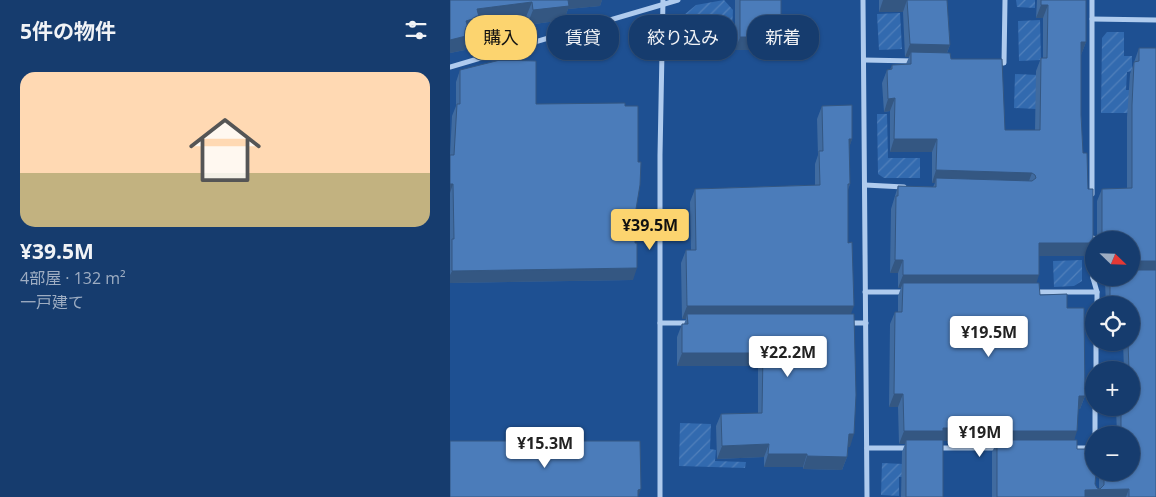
<!DOCTYPE html>
<html lang="ja">
<meta charset="utf-8">
<style>
body{margin:0;font-family:"Open Sans","Noto Sans JP",sans-serif;background:#234776;color:#f1f3f6;height:100vh;display:flex;flex-direction:column;font-size:19px;white-space:nowrap}
*{box-sizing:border-box;margin:0}
p{font-size:16px;color:#9eadc2}
.icon{flex:none;width:28px;height:28px;fill:none;stroke:currentColor;stroke-width:2;stroke-linecap:round;stroke-linejoin:round}
.map{position:relative;flex:1;overflow:hidden}
.panel{display:flex;flex-direction:column;background:#163c6e;width:450px}
.panel>*{flex:none}
.guide{position:absolute;left:15px;top:15px;width:475px;height:45px;display:flex;gap:10px}
.needle{width:32px;rotate:113deg}
.fabs{position:absolute;left:635px;top:231px;display:grid;gap:10px}
.fabs a{display:grid;place-items:center;width:55px;height:55px;border-radius:50%;background:#163c6e;box-shadow:0 1px 4px #0004,0 0 0 1px #355681;font-size:25px}
.price{position:absolute;translate:-50% -42px;padding:0 11px;border-radius:5px;background:#fff;color:#222;font-size:16px;line-height:32px;filter:drop-shadow(0 1px 2px #0008)}
.price::after{content:'';position:absolute;left:50%;top:30px;width:15px;height:11px;margin-left:-8px;background:inherit;clip-path:polygon(0 0,100% 0,50% 100%)}
.price.current{background:#fcd46f;color:#111}
ul{padding:0;list-style:none}
li{display:grid;align-content:center;gap:10px;height:265px;padding:0 20px}
li span{display:grid;place-items:center;height:155px;border-radius:15px;color:#555}
li>.icon{margin-inline-start:auto}
span .icon{width:90px;height:90px;fill:#fffc;stroke-width:1}
li b{font-size:21px}
h2{display:flex;justify-content:space-between;align-items:center;height:60px;padding:0 20px;font-size:21px}
.tag{padding:0 18px;border-radius:20px;background:#163c6e;box-shadow:0 1px 4px #0004,0 0 0 1px #355681;font-size:18px;line-height:45px}
.tag.current{background:#fcd46f;color:#111}
main{display:flex;flex:1;min-height:0}
.map>svg:first-child{display:block}
.garden{fill:url(#garden-furrows)}
.lines{fill:none;stroke-linecap:round;stroke-linejoin:round}
.minor{stroke:#afcbee;stroke-width:5}
.wall{fill:#406ba0}
.shaded-wall{fill:#345782}
.building{fill:#4b7cba;stroke:#345782}
</style>
<main>
<section class="panel">
<h2>5件の物件<svg class="icon" aria-label="filters" viewBox="0 0 24 24"><path d="M4 7h16M4 17h16"/><circle cx="9" cy="7" r="2"/><circle cx="15" cy="17" r="2"/></svg></h2>
<ul>
<li><span style="background:linear-gradient(#ffd9b3 65%,#c2b280 0)"><svg class="icon" aria-label="home" viewBox="0 0 24 24"><path d="M3 11l9-7 9 7M6 9v11h12V9"/></svg></span><div><b>¥39.5M</b><p>4部屋 · 132 m²</p><p>一戸建て</p></div></li>
</ul>
</section>
<div class="map">
<svg width="706" height="497" viewBox="0 0 706 497">
<defs>
<pattern id="garden-furrows" width="10" height="10" patternUnits="userSpaceOnUse" patternTransform="scale(1.25)"><rect width="10" height="10" fill="#326aaf"/><path d="M-1 1l2-2M0 10L10 0M9 11l2-2" fill="none" stroke="#5180bb"/></pattern>
</defs>
<rect width="100%" height="100%" fill="#1e5092"/>
<g class="garden">
<path d="M24 0 48 8 50 23 72 20 75 29 34 42Z"/>
<path d="M274 0 283 10 281 49H227L228 20 246 5Z"/>
<path d="M566 0H585V8L567 7Z"/>
<path d="M450 13 452 49 429 50 427 14Z"/>
<path d="M590 20 591 60 569 61 568 21Z"/>
<path d="M657 32H674V56H682V71L677 72 676 90H684V113H651L652 38Z"/>
<path d="M565 74 588 75 587 109 564 108Z"/>
<path d="M427 114H437L438 158H470V178H434L428 174Z"/>
<path d="M632 260V281L624 286 604 287 603 261Z"/>
<path d="M230 423 261 424 260 449 266 450 265 461 296 462 295 468 229 466Z"/>
<path d="M432 463 454 464 453 477H449V496L431 495Z"/>
</g>
<g class="lines">
<g class="minor">
<path d="M413 0 417 497"/>
<path d="M642 0V194"/>
<path d="M642 19 706 20"/>
<path d="M414 60 464 61"/>
<path d="M548 63H554L555 0"/>
<path d="M0 67 228 0"/>
<path d="M415 185 454 187"/>
<path d="M643 238V278L647 292V305"/>
<path d="M643 278H663"/>
<path d="M415 292H454"/>
<path d="M583 292H647"/>
<path d="M210 323H240"/>
<path d="M399 323H416"/>
<path d="M646 370V342"/>
<path d="M645 435V408"/>
<path d="M417 448H459"/>
<path d="M487 448H549"/>
<path d="M620 448H644"/>
<path d="M210 497V155L213 0"/>
</g>
</g>
<g class="wall">
<path d="M0 0H152L150 6 118 9 114 20 77 25 76 17 27 22 24 31 19 33 15 50 0 53Z"/>
<path d="M285 0H331L326 50H285Z"/>
<path d="M429 0H497L500 45 497 53 555 130H585L586 71 591 58H593V18H586L587 0H636V42L631 55V115L633 153 638 189 643 243 639 256H589L586 283 590 295 617 308 635 396 630 409H628L624 440 627 449 647 488H649V472H681V435H667L666 408H681V370H674L673 342H681V305H656L655 282 657 278H660L681 240H647V201L652 189 677 188V117L680 74 689 48 706 497H542V452L546 444H543V441H493V497H451L452 452 455 444H449L448 407H439L440 324 445 312H448V296L451 288H448V273H440L441 209 448 186 483 187 485 183H482V152H440V111L434 112 432 83 437 70H440L442 65 456 64 459 57H455L453 12H429Z"/>
<path d="M10 70 86 104 186 209 183 280 0 283V155L2 116 6 106V82Z"/>
<path d="M372 106 402 139 399 147 400 184 398 190V243L401 314 400 447H398L397 457 392 470 353 469V467H314V457L267 459 266 426 271 414 308 413V366H227V337L232 324H234L236 319H232L231 263 236 250H241L240 202 245 189 365 185V164L368 155 367 119Z"/>
</g>
<g class="shaded-wall">
<path d="M116 0H152L150 6 118 9 114 20 77 25 83 10Z"/>
<path d="M433 0H457L453 12H429Z"/>
<path d="M82 2 76 17 27 22 24 31 11 35 16 21 27 9Z"/>
<path d="M591 5H598L593 18H586Z"/>
<path d="M20 35 15 50 0 53V40Z"/>
<path d="M290 37H331L326 50H285Z"/>
<path d="M631 42H636L631 55H626Z"/>
<path d="M460 44 500 45 495 57 461 52 459 57H455Z"/>
<path d="M445 98 440 111 434 112 438 99Z"/>
<path d="M399 139H402L398 152Z"/>
<path d="M444 139H487L482 152H440Z"/>
<path d="M486 170 582 173 577 186 486 178 485 183H482Z"/>
<path d="M0 184H3L0 193Z"/>
<path d="M589 243H643L639 256H584Z"/>
<path d="M445 260H453L448 273H440Z"/>
<rect x="681" y="261" width="25" height="13"/>
<path d="M187 268 183 280 0 283V275L2 271Z"/>
<path d="M453 275H589L585 288 453 283 451 288H448Z"/>
<path d="M237 306H404L399 319 237 314 236 319H232Z"/>
<path d="M232 353H313L308 366H227Z"/>
<path d="M444 394H453L448 407H439Z"/>
<path d="M629 396H635L630 409H624Z"/>
<path d="M493 428H547L543 441H490L456 440 455 444H449L454 431Z"/>
<path d="M547 431H627L623 444 547 440 546 444H543Z"/>
<path d="M399 434H404L400 447H394Z"/>
<path d="M319 444 314 457 267 459 272 446Z"/>
<path d="M318 454H357L353 467H314Z"/>
<path d="M357 456 397 457 392 470 353 469Z"/>
<path d="M191 489 188 497V490Z"/>
<path d="M679 489 676 497H632L635 490Z"/>
</g>
<g class="building">
<path d="M0 0H118L119 6 83 10 82 2 27 9 29 17 16 21 20 35 0 40Z"/>
<rect x="290" y="0" width="41" height="37"/>
<path d="M457 0H497L500 45 460 44Z"/>
<path d="M591 0H636V42H631V115L633 153H637L638 189H643V243H589V275H453V260H445L446 196H448V186L486 187V178L582 181 586 178 585 175 582 173 486 170 487 139H444L445 98 438 99 437 70 442 69V65L461 64V52L500 53 501 59H552L555 130H590L591 58H597L598 5H591Z"/>
<path d="M689 48H706V261H681V240H652V189L682 188V105L684 62 689 61Z"/>
<path d="M50 60 86 61V104L175 103V106H188V162H191L190 185 186 209 185 243H187V268L2 271V239H4L3 184H0V155H4L7 104H10V70Z"/>
<path d="M402 105V139H399L400 184H398V243L402 242 404 306H237L236 250H246L245 189 370 185 369 151H373L372 106Z"/>
<path d="M681 270H706V497H679V489L635 490V497H547V440H627V449H644V472H646L645 484 647 488 650 489 654 485V472H681V435H671V408H681V370H679L678 342H681V305H660V278H681Z"/>
<path d="M453 283H589L590 295 617 294V308H634L635 396H629L627 431H547V428H493V431H454L453 394H444L445 312H452Z"/>
<path d="M237 314H404L406 395 404 434H399L397 457 357 456V454H318L319 444 272 446 271 414 312 413 313 353H232V324H238Z"/>
<rect x="456" y="440" width="37" height="57"/>
<path d="M0 441H190L191 489 188 490V497H0Z"/>
</g>
</svg>
<div class="fabs">
<a><svg class="needle" viewBox="-14 -14 28 28"><path d="M0-13l5 13h-10z" fill="#e53935"/><path d="M0 13l5-13h-10z" fill="#9eadc2"/></svg></a>
<a><svg class="icon" aria-label="locate" viewBox="0 0 24 24"><circle cx="12" cy="12" r="6"/><path d="M12 2v4M12 18v4M2 12h4M18 12h4"/></svg></a>
<a>+</a>
<a>−</a>
</div>
<b class="price current" style="left:200px;top:251px">¥39.5M</b>
<b class="price" style="left:539px;top:358px">¥19.5M</b>
<b class="price" style="left:338px;top:378px">¥22.2M</b>
<b class="price" style="left:530px;top:458px">¥19M</b>
<b class="price" style="left:95px;top:469px">¥15.3M</b>
<div class="guide">
<a class="tag current">購入</a>
<a class="tag">賃貸</a>
<a class="tag">絞り込み</a>
<a class="tag">新着</a>
</div>
</div>
</main>
